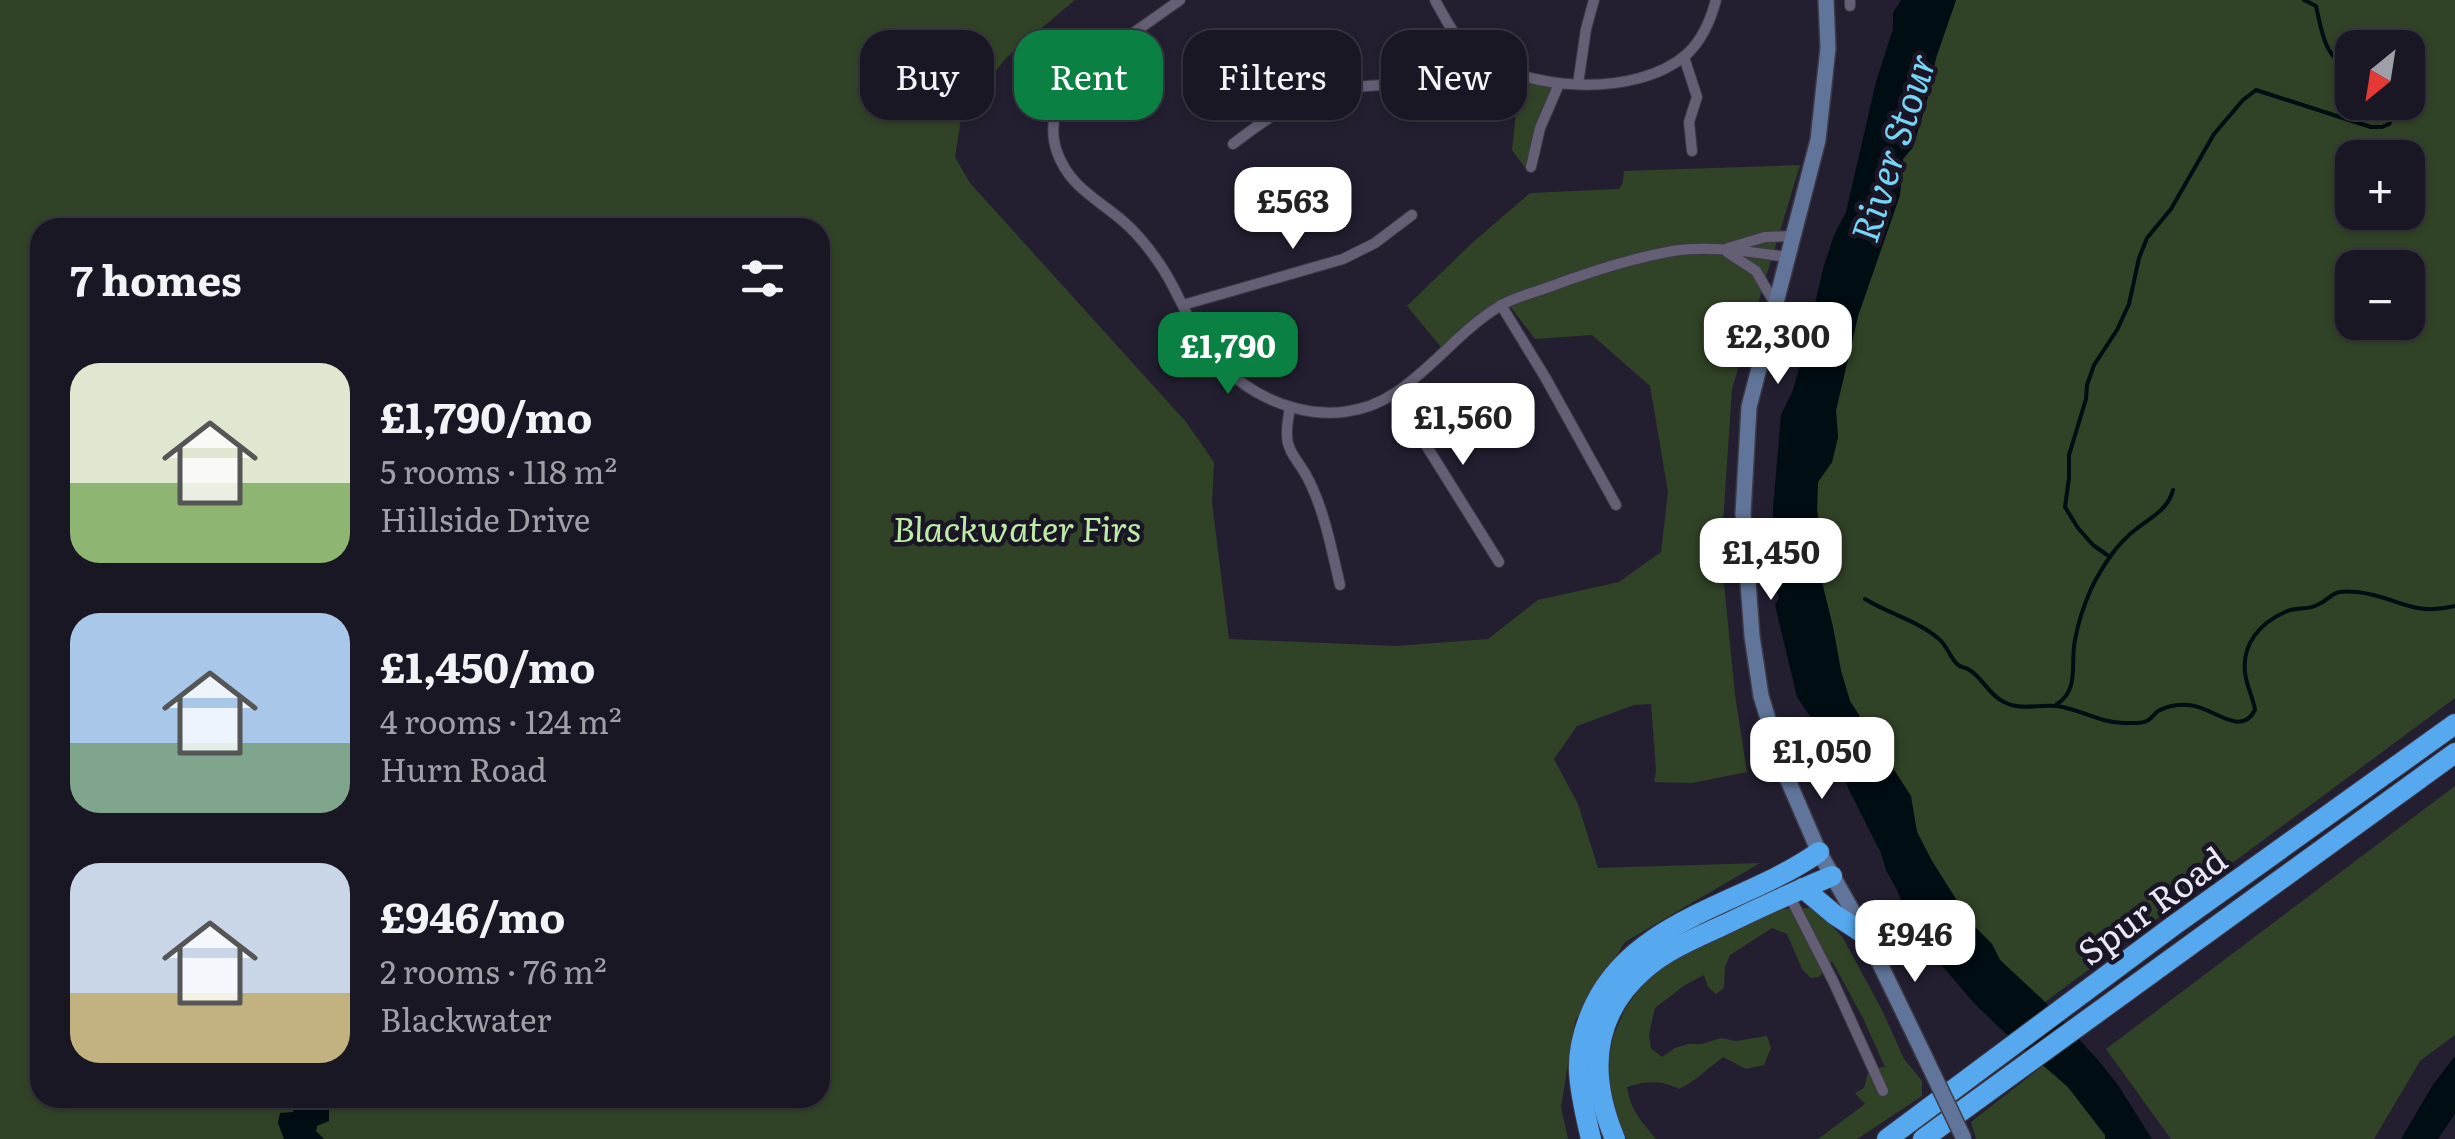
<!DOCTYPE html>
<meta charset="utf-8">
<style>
body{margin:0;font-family:Literata,serif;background:#23202d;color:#f1f3f6;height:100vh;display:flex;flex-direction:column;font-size:38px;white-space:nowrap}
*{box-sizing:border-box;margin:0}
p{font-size:32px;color:#9f9fa7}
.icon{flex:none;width:55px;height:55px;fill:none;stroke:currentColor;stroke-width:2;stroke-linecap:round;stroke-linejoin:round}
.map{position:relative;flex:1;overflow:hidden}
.sheet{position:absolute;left:30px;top:218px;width:800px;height:890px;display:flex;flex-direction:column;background:#1a1725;border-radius:30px;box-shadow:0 2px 8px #0004,0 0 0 2px #383642}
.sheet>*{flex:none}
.top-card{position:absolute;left:860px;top:30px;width:950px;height:90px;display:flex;gap:20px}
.needle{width:65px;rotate:210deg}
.tools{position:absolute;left:2335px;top:30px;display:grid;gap:20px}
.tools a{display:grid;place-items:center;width:90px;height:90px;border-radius:20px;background:#1a1725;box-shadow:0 2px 8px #0004,0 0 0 2px #383642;font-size:50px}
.price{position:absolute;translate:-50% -85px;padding:0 22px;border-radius:20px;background:#fff;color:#222;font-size:32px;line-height:65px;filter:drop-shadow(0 2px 5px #0008)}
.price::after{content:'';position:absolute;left:50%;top:60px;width:30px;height:22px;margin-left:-15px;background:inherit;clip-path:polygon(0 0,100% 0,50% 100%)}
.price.active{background:#0b8043;color:#fff}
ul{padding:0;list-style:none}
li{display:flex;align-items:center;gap:30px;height:250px;padding:0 40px}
li span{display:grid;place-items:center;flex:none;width:280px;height:200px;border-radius:30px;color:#555}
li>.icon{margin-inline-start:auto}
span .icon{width:120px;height:120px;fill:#fffc;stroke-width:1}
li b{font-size:42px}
h2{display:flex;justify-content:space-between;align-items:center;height:120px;padding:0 40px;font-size:42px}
.chip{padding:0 35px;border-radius:30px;background:#1a1725;box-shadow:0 2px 8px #0004,0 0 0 2px #383642;font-size:35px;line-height:90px}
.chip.active{background:#0b8043;color:#fff}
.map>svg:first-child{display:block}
.green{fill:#314327;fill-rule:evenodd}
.water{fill:#000d13}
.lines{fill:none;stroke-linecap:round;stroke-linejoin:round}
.stream{stroke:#000d13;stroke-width:4}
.street-casing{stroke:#3d3a48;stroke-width:12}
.secondary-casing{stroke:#3d3a48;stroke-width:18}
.highway-casing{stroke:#3d3a48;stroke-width:22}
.street{stroke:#645f74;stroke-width:10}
.secondary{stroke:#607599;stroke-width:15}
.highway{stroke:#56a8ef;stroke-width:20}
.secondary-bridge-casing{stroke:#3d3a48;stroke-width:18;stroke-linecap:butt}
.secondary-bridge{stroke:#607599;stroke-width:15}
.labels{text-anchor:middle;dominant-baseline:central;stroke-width:9;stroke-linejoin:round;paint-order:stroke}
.park-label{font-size:35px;font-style:italic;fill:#beeaa6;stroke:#1a1626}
.street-label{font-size:35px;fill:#e9e7f3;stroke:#1a1626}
.water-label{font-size:38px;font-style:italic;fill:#76d4f5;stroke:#1a1626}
</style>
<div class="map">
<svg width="2455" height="1139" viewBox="0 0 2455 1139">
<rect width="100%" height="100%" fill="#231f31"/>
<g class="green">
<path d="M0 0H1075L1007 57 962 113 955 157 970 183 1186 422 1214 462 1212 502 1229 639 1396 646 1488 639 1538 600 1619 582 1661 552 1668 492 1650 386 1592 335 1535 339 1503 297 1441 347 1407 306 1471 244 1530 193 1619 189 1623 182 1624 171 1800 165 1732 389 1721 553 1735 695 1747 772 1692 783 1654 782 1656 771 1651 704 1634 705 1577 726 1554 759 1578 804 1598 868 1760 863 1625 942 1575 1021 1561 1107 1568 1139H0ZM40 228H820V1098H40Z"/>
<path d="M1956 0H2455V698L2045 1002 2000 960 1992 944 1971 923 1932 861 1917 832 1910 796 1850 701 1841 671 1833 627 1818 566 1820 534 1817 509 1818 482 1832 462 1838 437 1836 411 1858 316 1900 195 1903 159 1913 147 1928 97 1936 58ZM2352 48H2408V102H2352ZM2352 158H2408V212H2352ZM2352 268H2408V322H2352Z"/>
<path d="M1495 73 1552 88 1537 120 1526 169 1512 150 1516 113Z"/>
<path d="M2455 786V1035L2420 1061 2374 1139H2171L2106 1049Z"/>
<path d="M1809 908 1817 909 1843 938 1883 1012 1904 1059 1922 1081V1096L1857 1139H1818L1865 1104 1855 1093 1864 1088 1869 1069 1885 1067 1863 1018 1832 961 1819 977 1811 978 1802 969 1787 934 1772 928 1730 955 1725 967 1724 988 1716 994 1708 987 1704 975 1685 985 1655 1008 1649 1034 1651 1048 1662 1057 1675 1048 1688 1044H1702L1721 1038 1736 1041 1767 1036 1771 1048 1764 1065 1746 1069 1723 1057C1708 1068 1696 1081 1679 1089 1661 1080 1647 1081 1627 1087 1631 1112 1641 1120 1656 1139H1627L1623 1135 1610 1096 1609 1059 1613 1037 1625 1009 1646 980 1683 953 1777 909Z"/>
<path d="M2044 1065 2068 1087 2105 1135V1139H1976L1971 1122Z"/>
</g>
<g class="water">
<path d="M1901 0H1956L1936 58 1928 96 1913 147 1903 159 1900 195 1858 316 1836 410 1838 437 1832 462 1818 482 1817 509 1820 534 1818 566 1833 627 1841 671 1850 701 1911 796 1917 832 1932 861 1971 923 1992 944 2000 960 2045 1002 2098 1060 2118 1085 2152 1139H2105V1135L2068 1087 2003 1031 1974 1003 1914 933 1897 890 1886 870 1881 853 1848 788 1839 759 1797 697 1775 605 1779 598 1773 581V508L1781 415 1793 390 1803 354 1824 265 1835 233 1846 212 1876 82 1893 29V13Z"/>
<path d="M2455 1056V1114L2438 1139H2401L2432 1086Z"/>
<path d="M300 1098 308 1103H322L329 1110V1121L317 1126 316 1131 324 1139H284L278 1123 280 1113 293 1112 295 1102Z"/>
</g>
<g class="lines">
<g class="stream">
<path d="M2304 0 2316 6C2322 32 2324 58 2352 71"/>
<path d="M2110 557 2093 545 2078 528 2065 507 2069 478V455L2086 399 2087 385 2094 365 2117 330 2129 304 2139 258 2147 238 2171 209 2214 134 2243 100 2256 90 2371 127H2382L2389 124 2401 102"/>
<path d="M1865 599C1889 614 1917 620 1939 639 1947 646 1950 657 1957 664 1962 669 1965 666 1971 671 1984 680 1989 695 2004 702 2021 711 2038 704 2057 706 2080 709 2100 723 2124 723 2130 723 2141 724 2147 721 2151 719 2154 714 2158 711 2167 706 2178 704 2188 705 2211 705 2240 739 2255 710 2253 697 2246 685 2245 672 2242 644 2260 623 2285 612 2295 607 2305 610 2315 606 2335 598 2328 589 2357 592 2396 596 2411 617 2455 606"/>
<path d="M2057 704C2080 689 2070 663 2075 640 2078 623 2084 605 2091 589 2100 571 2111 552 2126 538 2142 521 2167 514 2173 490"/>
</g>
<g class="street-casing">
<g id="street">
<path d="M1180 0C1157 16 1135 32 1112 48 1100 56 1085 64 1075 75 1056 94 1048 126 1057 152 1070 188 1098 199 1124 222 1139 235 1152 252 1163 269 1179 294 1189 324 1207 348 1248 405 1333 435 1395 393 1433 368 1461 329 1500 306 1514 297 1533 293 1549 287 1589 272 1632 258 1673 251 1710 245 1750 252 1787 257"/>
<path d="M1435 0C1445 18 1454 37 1470 50 1522 92 1636 99 1687 54 1702 40 1711 19 1716 0"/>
<path d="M1850 0V6"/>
<path d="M1684 57 1697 97 1689 122 1692 151"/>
<path d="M1578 84 1586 29 1594 0"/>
<path d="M1233 144C1263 121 1291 100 1329 91 1361 83 1410 88 1438 74 1450 68 1459 58 1469 49"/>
<path d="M1531 167 1540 128 1559 84"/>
<path d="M1728 248 1765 237 1793 236"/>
<path d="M1727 252 1756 271 1775 304"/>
<path d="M1183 305 1343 259 1375 243 1412 215"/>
<path d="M1501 305 1545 377 1616 505"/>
<path d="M1394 394 1499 562"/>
<path d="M1290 408C1280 457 1296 450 1312 487 1326 518 1332 552 1340 585"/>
<path d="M1788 893 1833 981 1883 1091"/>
</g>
</g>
<g class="secondary-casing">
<path id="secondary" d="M1826 0 1828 48 1818 140 1749 407 1743 514 1752 636 1761 696 1784 771 1819 852 1866 935 1924 1055"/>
</g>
<g class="highway-casing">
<g id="highway">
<path d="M1803 888 1835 915 1866 935"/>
<path d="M1591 1139C1586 1117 1580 1094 1579 1071 1578 1047 1585 1025 1595 1004 1637 918 1746 904 1819 852"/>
<path d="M1615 1139C1589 1077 1590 1016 1645 969 1668 949 1698 937 1726 924 1761 907 1796 891 1832 876"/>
<path d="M1887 1139 2173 926 2455 724"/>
<path d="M1923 1139 2455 753"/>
</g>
</g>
<use href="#street" class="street"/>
<use href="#secondary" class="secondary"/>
<use href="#highway" class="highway"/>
<g class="secondary-bridge-casing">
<path id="secondary-bridge" d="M1924 1055 1964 1139"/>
</g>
<use href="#secondary-bridge" class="secondary-bridge"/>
</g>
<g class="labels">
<g class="park-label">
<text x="1017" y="527">Blackwater Firs</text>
</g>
<g class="street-label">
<text transform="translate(2151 904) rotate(-36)">Spur Road</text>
</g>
<g class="water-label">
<text transform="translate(1891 147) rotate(-72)">River Stour</text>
</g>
</g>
</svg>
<div class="tools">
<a><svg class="needle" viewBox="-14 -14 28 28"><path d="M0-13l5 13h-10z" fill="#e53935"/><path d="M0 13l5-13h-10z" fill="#9f9fa7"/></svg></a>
<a>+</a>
<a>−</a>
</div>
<b class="price" style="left:1293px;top:252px">£563</b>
<b class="price" style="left:1778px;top:387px">£2,300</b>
<b class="price active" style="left:1228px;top:397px">£1,790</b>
<b class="price" style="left:1463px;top:468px">£1,560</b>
<b class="price" style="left:1771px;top:603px">£1,450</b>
<b class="price" style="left:1822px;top:802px">£1,050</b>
<b class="price" style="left:1915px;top:985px">£946</b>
<div class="top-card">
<a class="chip">Buy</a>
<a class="chip active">Rent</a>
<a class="chip">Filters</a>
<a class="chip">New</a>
</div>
<section class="sheet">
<h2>7 homes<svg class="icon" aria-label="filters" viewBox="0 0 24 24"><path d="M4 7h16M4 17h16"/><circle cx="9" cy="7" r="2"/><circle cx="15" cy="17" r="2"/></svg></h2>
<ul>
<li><span style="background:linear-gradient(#dfe7d0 60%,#8fb573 0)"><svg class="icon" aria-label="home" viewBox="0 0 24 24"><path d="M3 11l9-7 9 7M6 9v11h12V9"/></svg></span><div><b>£1,790/mo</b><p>5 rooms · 118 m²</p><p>Hillside Drive</p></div></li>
<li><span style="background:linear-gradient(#a9c7e8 65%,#7fa58c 0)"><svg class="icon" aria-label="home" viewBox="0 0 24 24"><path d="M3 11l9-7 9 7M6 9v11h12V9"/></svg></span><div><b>£1,450/mo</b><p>4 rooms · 124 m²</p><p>Hurn Road</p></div></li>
<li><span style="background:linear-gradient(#c9d6e8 65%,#c2b280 0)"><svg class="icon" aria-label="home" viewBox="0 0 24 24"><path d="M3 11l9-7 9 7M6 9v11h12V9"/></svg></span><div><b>£946/mo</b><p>2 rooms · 76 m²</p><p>Blackwater</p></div></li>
</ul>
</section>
</div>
